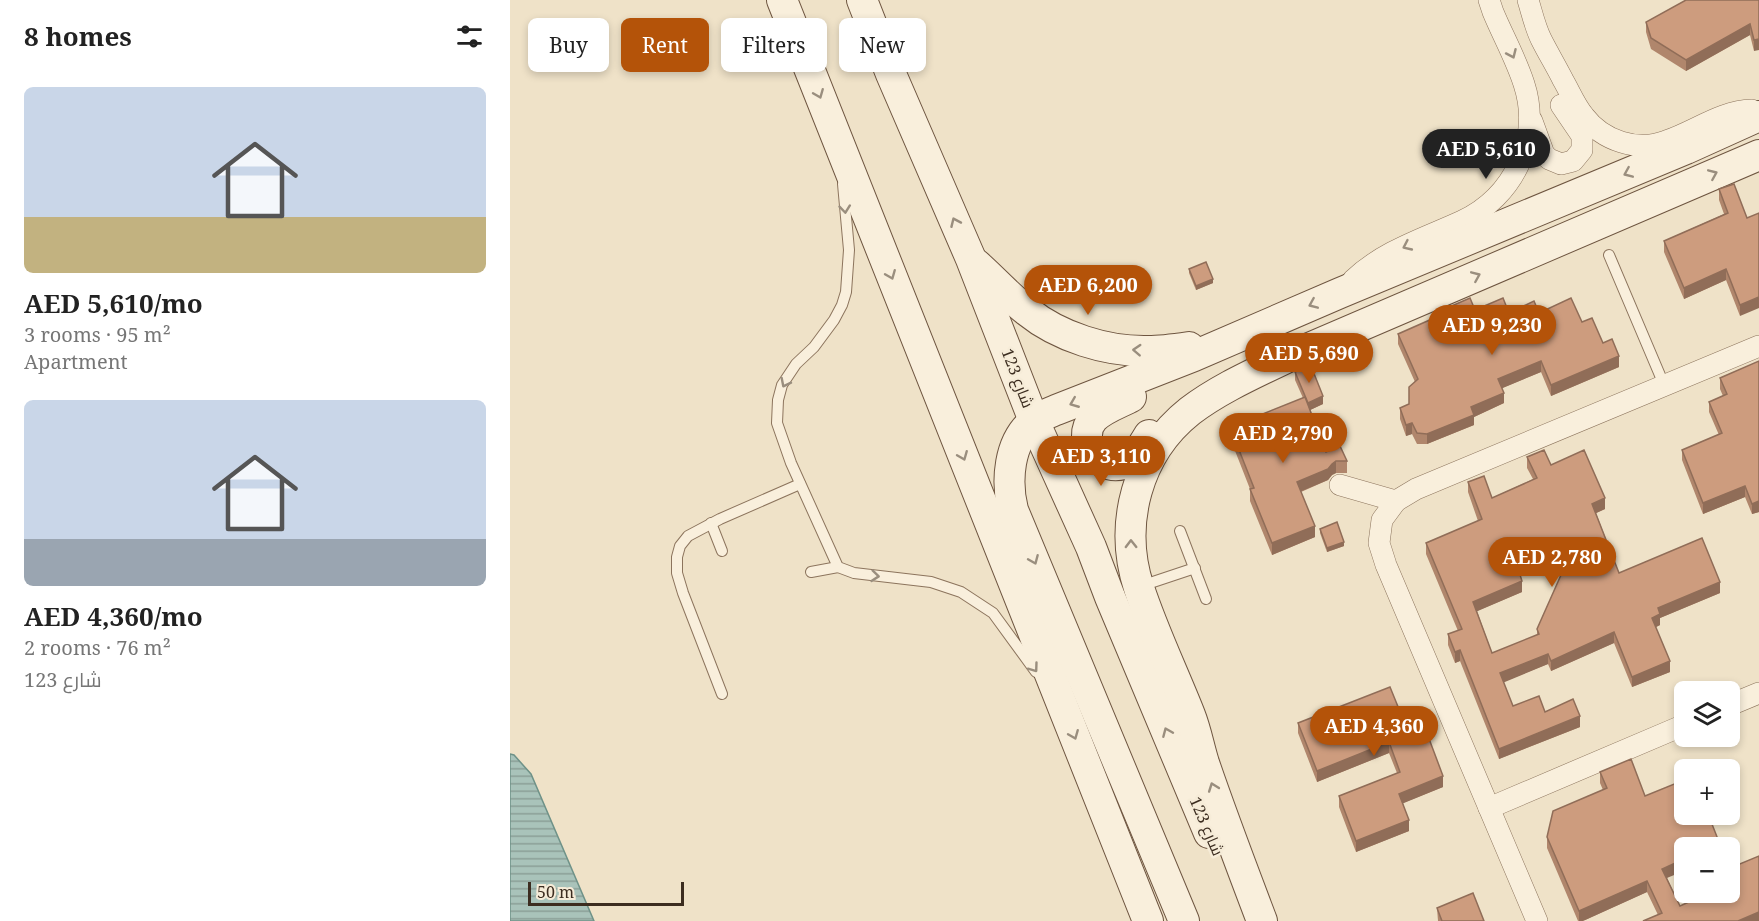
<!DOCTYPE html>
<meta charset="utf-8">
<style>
body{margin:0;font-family:"Noto Serif",Cairo,serif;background:#f2f2f2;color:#222;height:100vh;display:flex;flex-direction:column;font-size:22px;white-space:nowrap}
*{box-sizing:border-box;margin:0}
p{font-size:20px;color:#767676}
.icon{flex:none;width:33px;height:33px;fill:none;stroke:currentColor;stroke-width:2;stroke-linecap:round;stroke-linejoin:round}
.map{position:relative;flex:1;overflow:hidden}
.sheet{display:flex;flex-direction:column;background:#fff;width:510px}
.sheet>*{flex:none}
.guide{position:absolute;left:18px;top:18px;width:570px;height:54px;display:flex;gap:12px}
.tools{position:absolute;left:1164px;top:681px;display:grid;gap:12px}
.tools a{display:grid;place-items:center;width:66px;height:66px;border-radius:9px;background:#fff;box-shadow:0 3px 9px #0003;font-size:30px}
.scale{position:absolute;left:18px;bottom:15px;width:156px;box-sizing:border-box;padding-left:6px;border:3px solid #3c2d20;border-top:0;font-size:16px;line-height:21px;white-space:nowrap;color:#3c2d20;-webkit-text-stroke:4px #f6ecd8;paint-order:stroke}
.price{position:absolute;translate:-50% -51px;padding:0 14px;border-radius:21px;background:#b45309;color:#fff;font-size:20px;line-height:39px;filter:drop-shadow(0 2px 3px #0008)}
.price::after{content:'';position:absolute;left:50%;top:36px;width:18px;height:14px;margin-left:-9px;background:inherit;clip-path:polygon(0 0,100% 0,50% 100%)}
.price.current{background:#222;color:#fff}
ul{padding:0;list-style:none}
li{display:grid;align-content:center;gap:12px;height:318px;padding:0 24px}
li span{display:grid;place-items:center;height:186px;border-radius:9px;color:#555}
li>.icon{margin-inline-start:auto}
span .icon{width:108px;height:108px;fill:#fffc;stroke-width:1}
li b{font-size:26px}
h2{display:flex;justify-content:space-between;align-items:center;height:72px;padding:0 24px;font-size:26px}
.tag{padding:0 21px;border-radius:9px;background:#fff;box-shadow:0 3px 9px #0003;font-size:21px;line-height:54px}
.tag.current{background:#b45309;color:#fff}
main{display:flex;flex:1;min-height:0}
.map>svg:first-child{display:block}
.water{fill:url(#water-rules);stroke:#6f9288;stroke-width:1.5}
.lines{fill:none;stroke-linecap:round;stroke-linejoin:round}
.lane-casing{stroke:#8c745d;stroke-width:12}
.street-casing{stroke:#8c745d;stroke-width:22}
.secondary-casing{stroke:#6e5540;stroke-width:32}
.lane{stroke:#f9efdc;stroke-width:10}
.street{stroke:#f9efdc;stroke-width:21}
.secondary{stroke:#f9efdc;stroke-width:30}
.wall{fill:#b0866c;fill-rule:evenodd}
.shaded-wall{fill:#906d58}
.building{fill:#cd9c7e;stroke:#906d58;stroke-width:1.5;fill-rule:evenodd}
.oneway{stroke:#9a8e7e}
.labels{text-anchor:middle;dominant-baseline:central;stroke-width:5;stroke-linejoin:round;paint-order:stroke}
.street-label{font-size:16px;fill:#3c2d20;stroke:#f6ecd8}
</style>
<main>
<section class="sheet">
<h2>8 homes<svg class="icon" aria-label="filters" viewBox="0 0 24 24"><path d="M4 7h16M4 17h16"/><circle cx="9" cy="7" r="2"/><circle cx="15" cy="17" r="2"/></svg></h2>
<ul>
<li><span style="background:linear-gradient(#c9d6e8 70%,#c2b280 0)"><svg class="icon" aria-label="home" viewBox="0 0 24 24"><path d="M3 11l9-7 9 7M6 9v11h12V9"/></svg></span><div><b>AED 5,610/mo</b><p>3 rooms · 95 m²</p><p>Apartment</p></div></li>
<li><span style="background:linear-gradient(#c9d6e8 75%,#9aa5b1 0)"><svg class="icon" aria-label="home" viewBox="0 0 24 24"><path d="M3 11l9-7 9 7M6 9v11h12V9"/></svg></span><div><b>AED 4,360/mo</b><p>2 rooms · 76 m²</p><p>شارع 123</p></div></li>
</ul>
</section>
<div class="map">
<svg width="1249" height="921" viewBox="0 0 1249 921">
<defs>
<pattern id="water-rules" width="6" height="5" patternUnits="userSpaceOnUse" patternTransform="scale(1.5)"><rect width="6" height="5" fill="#a9c3ba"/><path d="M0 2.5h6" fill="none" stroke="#8b9f97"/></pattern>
</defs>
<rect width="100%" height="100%" fill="#efe2c8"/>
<path class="water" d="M0 754 4 755 21 774 84 921H0Z"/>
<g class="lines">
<g class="lane-casing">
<g id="lane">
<path d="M333 184 339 250 336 292 332 305 324 320 304 347 286 364 272 385 268 400 267 423 281 463 328 567 344 573 421 582 451 592 483 613 526 672"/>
<path d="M1099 255 1155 387"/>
<path d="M201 523 212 551"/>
<path d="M670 531 696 599"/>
<path d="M301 572 328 567"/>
<path d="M631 586 685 568"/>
<path d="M212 694 173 593 167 573V557L170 546 178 536 210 519 290 484"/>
</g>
</g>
<g class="street-casing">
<g id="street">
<path d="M1018 0C1022 13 1025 27 1031 39 1038 53 1046 66 1053 80 1060 92 1065 105 1074 116 1093 141 1127 152 1156 141 1186 131 1210 111 1242 110"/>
<path d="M1022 121 1034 154 1039 159 1051 164 1063 161 1072 150V136L1051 105"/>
<path d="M843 280C873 251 915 238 952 221 1003 197 1032 139 1014 84 1006 59 993 36 983 12L979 0"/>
<path d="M830 485 886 501"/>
<path d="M1220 705 1249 693"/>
<path d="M979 808 1174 725"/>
<path d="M1027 921 876 565 869 543 872 520 886 501 906 489 1249 346"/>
</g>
</g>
<g class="secondary-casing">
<g id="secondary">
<path d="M272 0 638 921"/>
<path d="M352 0 381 74 461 259 524 421 581 547 600 597 699 833"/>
<path d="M466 264C483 279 499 297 517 311 549 337 597 352 638 351 651 351 665 349 679 347"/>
<path d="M621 397C610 403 594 408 584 418 563 440 593 478 619 461 628 455 634 443 639 435"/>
<path d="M674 921 503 510C496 482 498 441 524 421 530 416 539 413 546 410L684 356 830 293 1176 149 1249 116"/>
<path d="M752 921C732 868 712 816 694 763 689 747 686 730 680 715 663 672 643 631 629 588 608 524 627 453 680 411 709 389 743 374 776 358L1249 155"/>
</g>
</g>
<use href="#lane" class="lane"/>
<use href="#street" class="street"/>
<use href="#secondary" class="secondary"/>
</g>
<g class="wall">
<path d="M1249 0 1244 51 1240 35 1176 71 1141 49 1136 32V22Z"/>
<path d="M1209 189 1237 218 1230 316 1216 280 1174 299 1154 252V241L1214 214 1209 200Z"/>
<path d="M679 269 703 283 686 290 679 273Z"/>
<path d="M965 310 999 313H1029L1072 322 1093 343 1109 367 1041 396 1031 372 992 388 994 403 964 417V425L917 444H907L902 434 896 436 890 419V408L899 405 905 382 888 344V334L930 316V311Z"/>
<path d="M1249 361V512L1242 514 1235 497 1193 514 1172 460V450L1209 435 1199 412V402L1213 396 1210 389V378Z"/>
<path d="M785 372 813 404 800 410 816 452 837 461V473H826L822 475 818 480 791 492 805 537 762 555 740 501V489L720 438V427L793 398 785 380Z"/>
<path d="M1017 457 1041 465 1095 509 1086 513 1109 573 1210 593 1150 618V625L1146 627 1160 672 1122 687 1104 643 1041 671 1038 664 993 682 1003 706 1035 712 1070 727 989 759 950 661 945 663 938 645V634L948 631 916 554V543L968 521 958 492V482L982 498 1023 479 1017 468ZM1061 552 1027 629V635L982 653 967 611 1012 592 1010 575Z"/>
<path d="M810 529 834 546 817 552 810 533Z"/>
<path d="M893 719 933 787 893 803 899 831 846 852 829 807V796L887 773 879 753 807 782 788 733V723Z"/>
<path d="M1090 772 1135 796 1211 847 1217 848H1174L1157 878 1170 906 1249 921 1148 915 1137 892 1075 920 1068 921 1037 848V837L1093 790 1090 783Z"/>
<path d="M927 908 974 921H928Z"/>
</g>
<g class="shaded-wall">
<path d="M1240 24V35L1176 71V60Z"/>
<path d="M1249 39V50L1244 51V40Z"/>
<path d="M1216 269V280L1174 299V288Z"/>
<path d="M703 279V283L686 290V286Z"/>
<path d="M1249 297V308L1230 316V305Z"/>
<path d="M1109 356V367L1041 396V385Z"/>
<path d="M1031 361V372L988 390V379Z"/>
<path d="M994 393V403L964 417V425L917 444V434L961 407Z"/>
<path d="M813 396V404L798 411V403Z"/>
<path d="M902 423V434L896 436V425Z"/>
<path d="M826 461V473L822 475 818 480 787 493V482Z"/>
<path d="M1235 486V497L1193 514V503Z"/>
<path d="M1095 498V509L1082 515V504Z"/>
<path d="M1249 501V512L1242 514V504Z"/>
<path d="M805 526V537L762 555V543Z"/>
<path d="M1067 539V549L1007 576V565Z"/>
<path d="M834 542V546L817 552V548Z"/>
<path d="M1012 581V592L963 613V602Z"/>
<path d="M1210 582V593L1150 618V625L1142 629V618L1148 608Z"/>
<path d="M1104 632V643L1041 671V661Z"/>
<path d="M950 650V661L945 663V652Z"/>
<path d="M1038 654V664L990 684V673Z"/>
<path d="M1160 661V672L1122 687V677Z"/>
<path d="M1070 716V727L989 759V749Z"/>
<path d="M879 742V753L807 782V771Z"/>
<path d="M933 776V787L889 805V794Z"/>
<path d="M899 820V831L846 852V841Z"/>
<path d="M1174 859V871L1152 880V869Z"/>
<path d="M1137 881V892L1073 921H1069V911Z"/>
<path d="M1249 912V921H1228Z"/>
</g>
<g class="building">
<path d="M1176 0H1249V39L1244 40 1240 24 1176 60 1141 38 1136 22Z"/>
<path d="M1224 184 1237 218 1249 213V297L1230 305 1216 269 1174 288 1154 241 1218 213 1209 189Z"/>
<path d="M696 262 703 279 686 286 679 269Z"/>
<path d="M960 298 965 310 993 298 999 313 1024 301 1029 313 1061 298 1072 322 1082 318 1093 343 1102 339 1109 356 1041 385 1031 361 988 379 994 393 961 407 964 415 917 434 907 433 902 423 896 425 890 408 899 404V387L908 379 888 334 931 315 930 311Z"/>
<path d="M1249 361V501L1242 504 1235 486 1193 503 1172 450 1212 433 1199 402 1217 394 1210 378Z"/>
<path d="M801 366 813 396 798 403 785 372Z"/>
<path d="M795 397 816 452 830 446 837 461H826L822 464 818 469 787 482 805 526 762 543 740 489 744 488 720 427Z"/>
<path d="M1034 450 1041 465 1074 450 1095 498 1082 504 1109 573 1192 538 1210 582 1148 608 1150 614 1142 618 1160 661 1122 677 1104 632 1041 661 1038 654 990 673 1003 706 1029 696 1035 712 1063 699 1070 716 989 749 950 650 945 652 938 634 952 629 916 543 972 519 958 482 974 476 982 498 1027 478 1017 457ZM1067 539 1027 629 1029 634 982 653 963 602 1012 581 1007 565Z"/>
<path d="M827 522 834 542 817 548 810 529Z"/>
<path d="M880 687 893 719 909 712 933 776 889 794 899 820 846 841 829 796 890 772 879 742 807 771 788 723Z"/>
<path d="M1121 759 1135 796 1174 780V814H1198L1211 847 1216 845 1217 848H1174V859L1152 869 1170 906 1201 892H1220V853L1225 866 1249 856V912L1228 921H1133L1152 913 1137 881 1069 911 1037 837 1043 811 1097 788 1090 772Z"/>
<path d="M963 893 974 921H932L927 908Z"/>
</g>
<defs><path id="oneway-chevron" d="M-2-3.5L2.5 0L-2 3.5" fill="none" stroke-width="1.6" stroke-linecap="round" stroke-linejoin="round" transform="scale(1.5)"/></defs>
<g class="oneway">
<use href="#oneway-chevron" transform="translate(1002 54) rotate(66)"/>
<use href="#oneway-chevron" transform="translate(309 94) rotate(68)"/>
<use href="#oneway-chevron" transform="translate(1118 173) rotate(157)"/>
<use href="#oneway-chevron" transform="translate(1203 174) rotate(-23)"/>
<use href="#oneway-chevron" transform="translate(335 209) rotate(84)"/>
<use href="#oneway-chevron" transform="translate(445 222) rotate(-114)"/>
<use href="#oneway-chevron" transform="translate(897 246) rotate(155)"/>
<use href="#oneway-chevron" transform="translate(381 275) rotate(68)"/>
<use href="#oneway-chevron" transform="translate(966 276) rotate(-23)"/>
<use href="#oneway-chevron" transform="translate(803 304) rotate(157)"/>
<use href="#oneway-chevron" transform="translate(627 350) rotate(-177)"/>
<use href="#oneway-chevron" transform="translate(275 383) rotate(117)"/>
<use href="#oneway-chevron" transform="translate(564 403) rotate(158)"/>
<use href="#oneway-chevron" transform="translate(453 456) rotate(68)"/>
<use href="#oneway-chevron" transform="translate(621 544) rotate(-91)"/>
<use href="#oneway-chevron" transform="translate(524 560) rotate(67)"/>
<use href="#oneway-chevron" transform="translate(365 576) rotate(6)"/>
<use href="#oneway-chevron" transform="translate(524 668) rotate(54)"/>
<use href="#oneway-chevron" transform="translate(657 732) rotate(-113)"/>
<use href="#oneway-chevron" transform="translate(564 735) rotate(68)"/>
<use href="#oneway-chevron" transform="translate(703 787) rotate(-110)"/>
</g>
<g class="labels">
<g class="street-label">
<text transform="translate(508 378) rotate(69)">شارع 123</text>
<text transform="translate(697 826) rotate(67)">شارع 123</text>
</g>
</g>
</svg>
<div class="tools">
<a><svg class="icon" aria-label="layers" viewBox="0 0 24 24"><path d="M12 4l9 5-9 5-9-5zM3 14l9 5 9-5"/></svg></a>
<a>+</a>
<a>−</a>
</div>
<div class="scale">50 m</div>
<b class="price current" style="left:976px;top:180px">AED 5,610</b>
<b class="price" style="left:578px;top:316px">AED 6,200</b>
<b class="price" style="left:982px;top:356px">AED 9,230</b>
<b class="price" style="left:799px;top:384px">AED 5,690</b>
<b class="price" style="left:773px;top:464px">AED 2,790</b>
<b class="price" style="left:591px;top:487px">AED 3,110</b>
<b class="price" style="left:1042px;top:588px">AED 2,780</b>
<b class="price" style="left:864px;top:757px">AED 4,360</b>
<div class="guide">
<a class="tag">Buy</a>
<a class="tag current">Rent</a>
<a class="tag">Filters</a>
<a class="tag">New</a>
</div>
</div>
</main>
